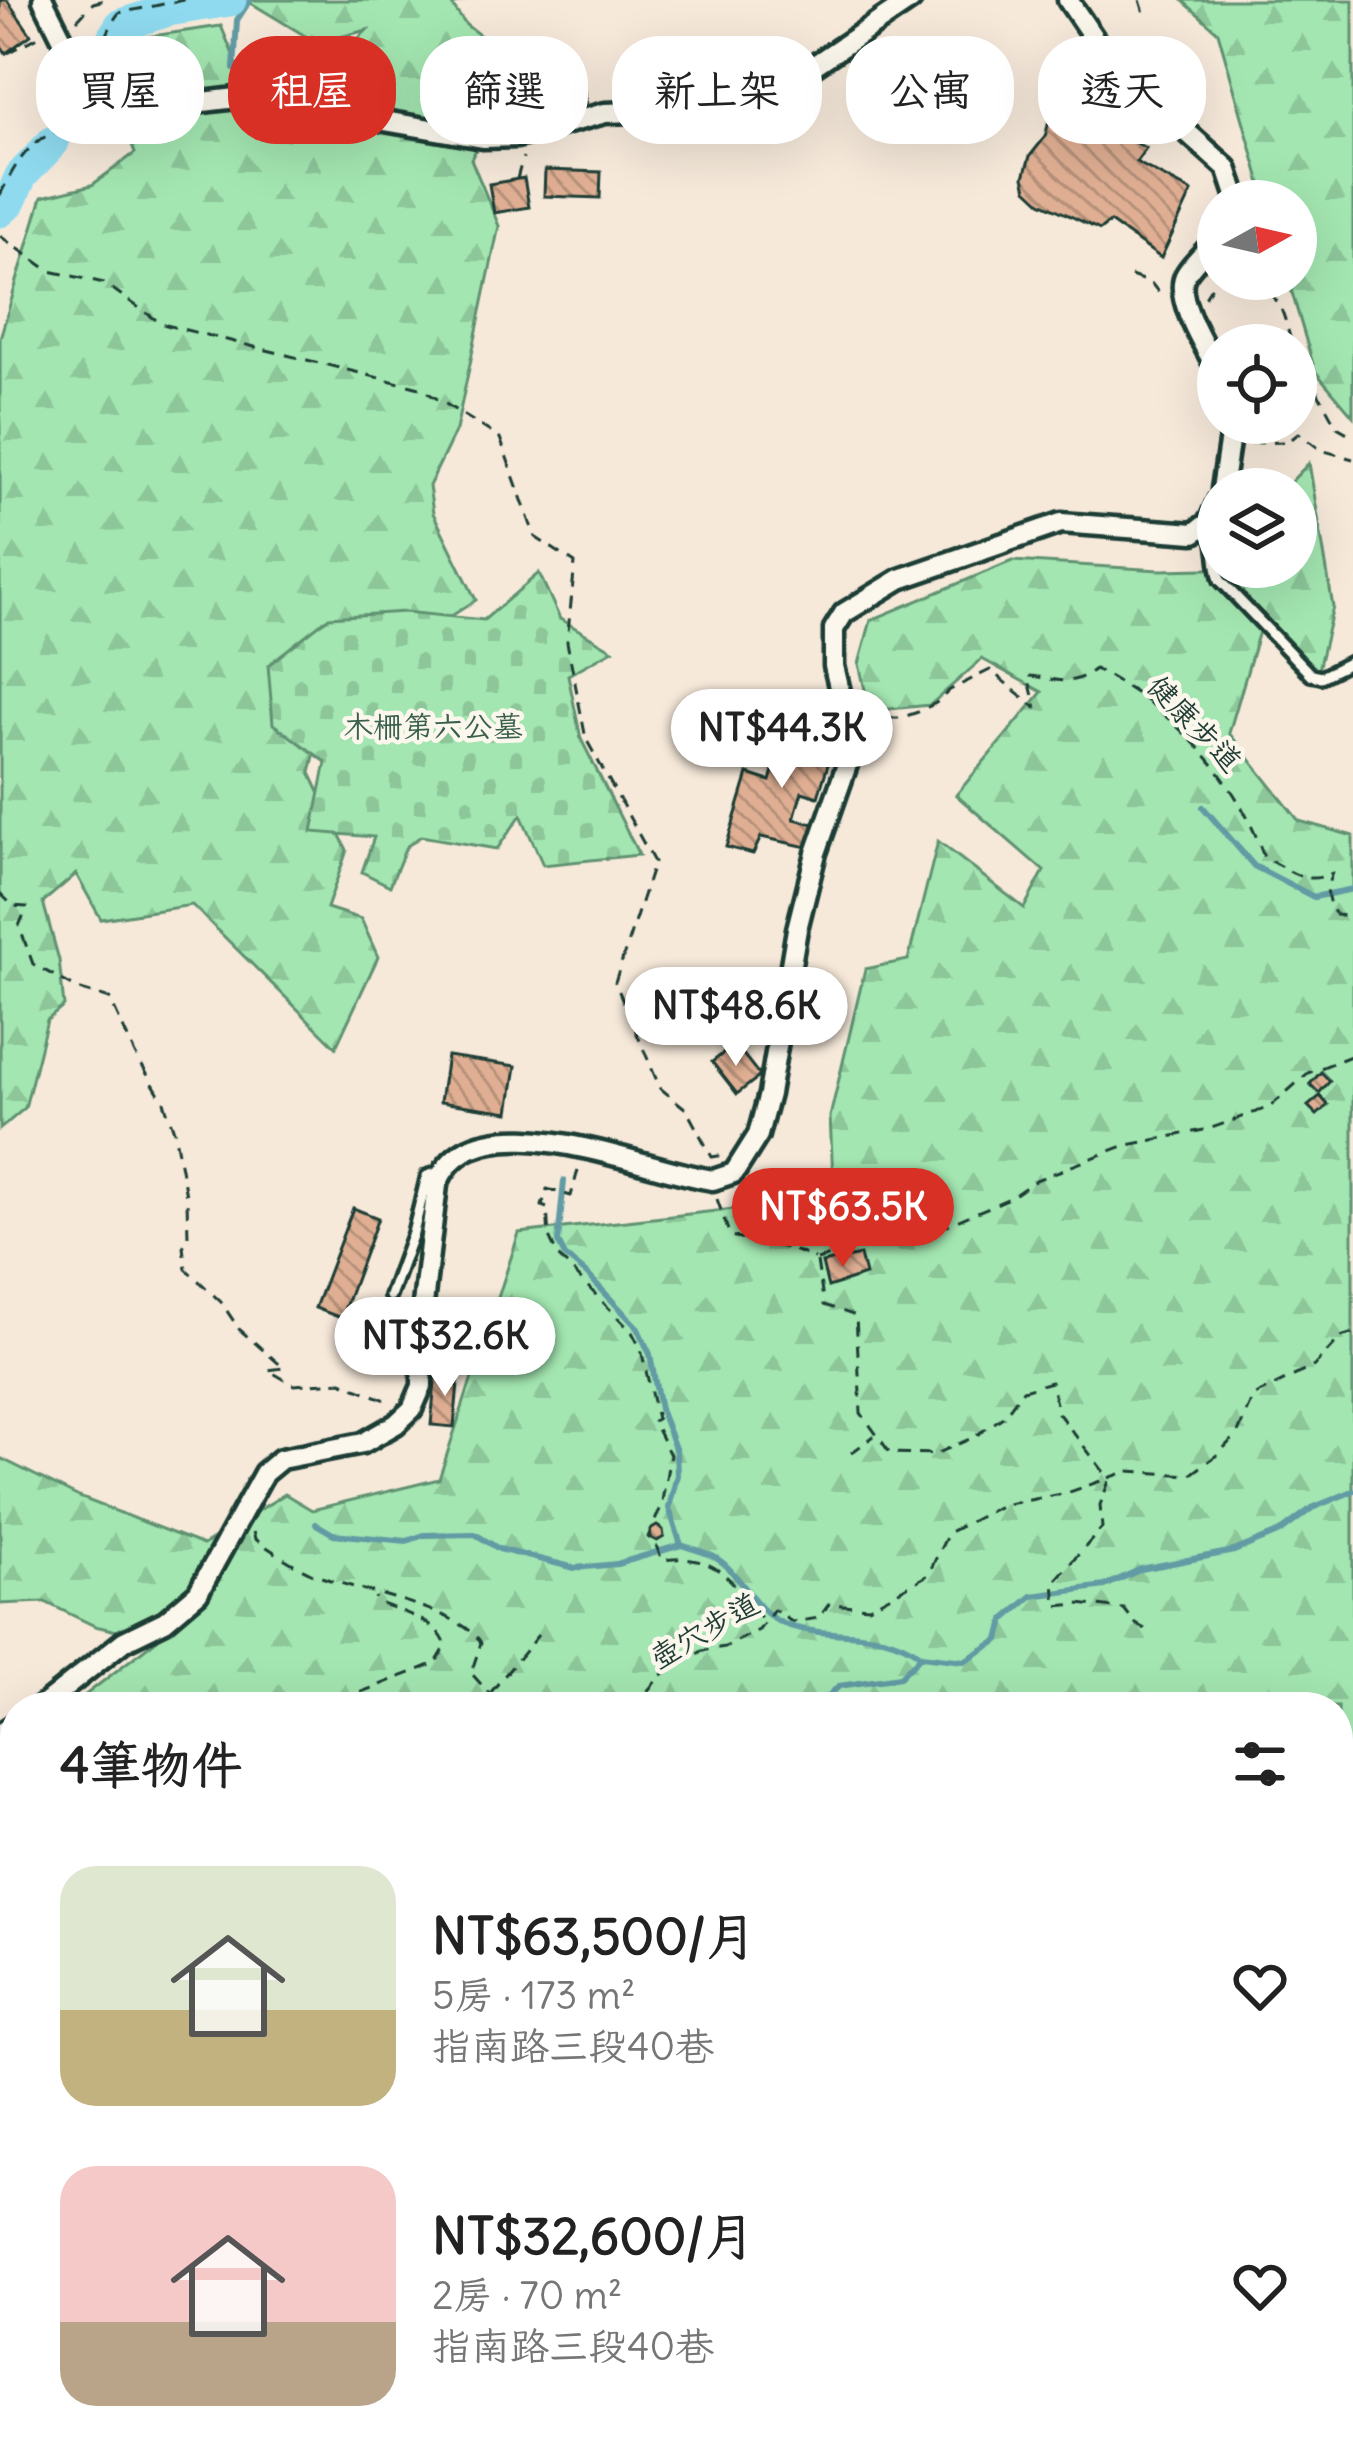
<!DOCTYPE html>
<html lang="zh-TW">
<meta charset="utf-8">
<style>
body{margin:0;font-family:Delius,"LXGW WenKai TC",sans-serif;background:#f2f2f2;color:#222;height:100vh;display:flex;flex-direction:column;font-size:45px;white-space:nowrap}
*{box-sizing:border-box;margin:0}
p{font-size:39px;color:#767676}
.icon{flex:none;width:66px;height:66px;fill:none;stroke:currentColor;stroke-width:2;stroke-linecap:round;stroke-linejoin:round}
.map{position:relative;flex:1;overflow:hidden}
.details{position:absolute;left:0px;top:1692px;width:1353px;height:768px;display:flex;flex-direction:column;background:#fff;border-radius:48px 48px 0 0;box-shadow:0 12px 48px #0002}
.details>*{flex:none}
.banner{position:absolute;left:36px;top:36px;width:1281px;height:108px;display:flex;gap:24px}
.needle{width:78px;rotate:82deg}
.buttons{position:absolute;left:1197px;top:180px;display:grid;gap:24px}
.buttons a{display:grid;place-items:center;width:120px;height:120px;border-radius:50%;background:#fff;box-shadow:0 12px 48px #0002;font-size:60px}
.price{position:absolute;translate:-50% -102px;padding:0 27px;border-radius:42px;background:#fff;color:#222;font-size:39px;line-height:78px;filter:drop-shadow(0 3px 6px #0008)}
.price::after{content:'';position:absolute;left:50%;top:72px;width:36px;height:27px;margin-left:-18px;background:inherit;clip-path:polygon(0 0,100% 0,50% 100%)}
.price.selected{background:#d93025;color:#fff}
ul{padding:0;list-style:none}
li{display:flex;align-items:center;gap:36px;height:300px;padding:0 60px}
li span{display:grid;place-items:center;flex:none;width:336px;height:240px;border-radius:36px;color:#555}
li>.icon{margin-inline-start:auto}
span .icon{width:144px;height:144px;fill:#fffc;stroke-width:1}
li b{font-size:51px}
h2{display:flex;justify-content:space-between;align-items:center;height:144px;padding:0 60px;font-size:51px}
.chip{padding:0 42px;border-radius:48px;background:#fff;box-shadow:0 12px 48px #0002;font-size:42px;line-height:108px}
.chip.selected{background:#d93025;color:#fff}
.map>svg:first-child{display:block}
.forest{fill:url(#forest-firs);stroke:#619272;stroke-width:3}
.cemetery{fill:url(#cemetery-stones);stroke:#619272;stroke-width:3}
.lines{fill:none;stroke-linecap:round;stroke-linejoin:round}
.stream{stroke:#629ba4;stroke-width:6}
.river{stroke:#8fdaef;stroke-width:33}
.building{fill:url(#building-back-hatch);stroke:#1f3d34;stroke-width:3}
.lane-casing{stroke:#1f3d34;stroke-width:18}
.street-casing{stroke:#1f3d34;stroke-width:27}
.path{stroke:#1f3d34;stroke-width:3;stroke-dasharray:12 9;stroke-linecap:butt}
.lane{stroke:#fbf7ec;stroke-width:9}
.street{stroke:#fbf7ec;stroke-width:18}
.labels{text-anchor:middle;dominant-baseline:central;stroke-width:9;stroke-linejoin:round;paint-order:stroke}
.street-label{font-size:30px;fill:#1f3d34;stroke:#fbf7ec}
.park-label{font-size:30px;fill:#395f4d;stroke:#fbf7ec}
</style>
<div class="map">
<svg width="1353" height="2460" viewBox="0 0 1353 2460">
<defs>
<pattern id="forest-firs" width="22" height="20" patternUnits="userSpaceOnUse" patternTransform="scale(3)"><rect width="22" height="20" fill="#a3e6b1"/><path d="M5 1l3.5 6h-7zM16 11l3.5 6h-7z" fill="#8cc699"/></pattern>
<pattern id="cemetery-stones" width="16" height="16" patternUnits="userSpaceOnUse" patternTransform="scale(3)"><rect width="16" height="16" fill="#a3e6b1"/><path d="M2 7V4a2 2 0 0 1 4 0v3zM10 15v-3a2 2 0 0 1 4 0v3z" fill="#8cc699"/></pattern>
<pattern id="building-back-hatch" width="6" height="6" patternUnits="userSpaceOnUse" patternTransform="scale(3)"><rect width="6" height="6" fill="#e0af93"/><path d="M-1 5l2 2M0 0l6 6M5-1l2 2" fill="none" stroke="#b59079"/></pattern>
</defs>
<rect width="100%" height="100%" fill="#f6e9da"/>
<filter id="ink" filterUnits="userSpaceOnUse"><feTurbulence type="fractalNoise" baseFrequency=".00833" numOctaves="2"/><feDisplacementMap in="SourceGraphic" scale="24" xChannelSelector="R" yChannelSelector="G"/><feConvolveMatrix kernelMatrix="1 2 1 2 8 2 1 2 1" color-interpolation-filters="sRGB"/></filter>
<g filter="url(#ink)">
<g class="forest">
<path d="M246 0H467L452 5 466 25 494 46 500 104 471 159 499 226 456 430 429 486 433 513 476 600 328 696 310 773 347 850 327 908 361 919 378 957 336 1047 192 905 101 919 76 874 43 902 59 960 64 1006 47 1020 25 1108 0 1129V338L42 197 92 185 135 153 123 120 138 38 221 26 245 83 322 96 331 65 367 30 317 43Z"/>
<path d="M1182 0H1353V416L1315 371 1288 279H1296V201H1266L1218 32Z"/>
<path d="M1309 463 1333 607 1317 674 1262 621 1229 733 1299 821 1353 836V2320L1338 2287V1707H70L156 1640 95 1626 45 1602 0 1604V1458L79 1497 203 1545 285 1494 312 1510 439 1479 519 1233 834 1198 830 1117 865 969 908 960 938 841 1024 908 1044 871 956 795 1042 692 982 659 930 705 870 711 859 664 871 620 1012 561 1160 570 1296 567V489H1284Z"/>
<path d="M0 1960 15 1989V2445H89L97 2460H0Z"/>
<path d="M414 2445H1286L1287 2460H415Z"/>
</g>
<path class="cemetery" d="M539 573 560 619 613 650 568 675 581 739 639 855 543 865 521 815 497 849 421 836 406 847 390 886 362 872 374 837 312 832 326 762 273 724 268 665 329 617 404 612 484 620Z"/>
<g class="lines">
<g class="stream">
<path d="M234 69 237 20 250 0"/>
<path d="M1203 807 1254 866 1314 897 1353 889"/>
<path d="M564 1181 558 1242 565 1256 587 1274 637 1327 650 1354 660 1409 676 1451 677 1475 669 1508 681 1545C696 1550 712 1553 724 1564 744 1581 759 1615 784 1624 831 1642 879 1623 921 1656"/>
<path d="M316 1524 333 1534 407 1541 424 1535 475 1534 499 1549 575 1568 617 1564 681 1545"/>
<path d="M817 1707 839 1686 900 1677 921 1656 964 1661 999 1640 1004 1620 1032 1596 1105 1586 1141 1569 1234 1551 1280 1532 1312 1508 1353 1491"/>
<path d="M1338 1847 1353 1843"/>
<path d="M0 1850H15"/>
</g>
<g class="river">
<path d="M103 72 112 40 121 25 168 10 230 0"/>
<path d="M80 104 83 100"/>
<path d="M0 211 9 203 21 176 53 142"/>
</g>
</g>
<g class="building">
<path d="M0 0H7L31 35 6 53 0 44Z"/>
<path d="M579 64 588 113 529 127 540 68Z"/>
<path d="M1079 115 1146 148 1136 162 1192 192 1161 258 1110 222 1100 230 1041 202 1027 189 1024 177 1030 156 1045 137 1049 121 1073 131Z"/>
<path d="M545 170 601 172 600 198 544 196Z"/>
<path d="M524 178 529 207 494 213 489 184Z"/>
<path d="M790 710 813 717 806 739 833 748 818 797 802 792 797 808 794 819 814 824 807 847 761 837 753 854 726 847 748 774 770 781Z"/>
<path d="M735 1044 760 1076 737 1094 712 1062Z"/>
<path d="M447 1056 516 1066 509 1112 440 1102Z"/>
<path d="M1321 1072 1330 1081 1319 1093 1310 1084Z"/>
<path d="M1320 1096 1328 1105 1317 1115 1308 1106Z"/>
<path d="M353 1208 378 1218 341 1318 315 1308Z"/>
<path d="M860 1255 865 1275 828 1287 822 1263Z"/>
<path d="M436 1371 459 1373 454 1427 431 1425Z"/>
<path d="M657 1526 663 1530 664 1537 657 1541 651 1538 650 1530Z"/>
</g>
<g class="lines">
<g class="lane-casing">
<g id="lane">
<path d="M1209 522C1217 542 1214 561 1220 580L1311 675 1321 677 1353 661"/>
<path d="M390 1296 413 1233 427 1176 442 1171"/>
<path d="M151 2445 153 2456C209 2456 271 2460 325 2445"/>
</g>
</g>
<g class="street-casing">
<g id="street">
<path d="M43 0 78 70 94 89 126 105 144 109 245 97 483 138 517 137 605 113 721 109 776 91 911 0"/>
<path d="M1068 0 1112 65 1227 168 1238 201"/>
<path d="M1218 238C1208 249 1194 261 1186 274 1172 296 1207 350 1218 371"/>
<path d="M1222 489 1232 423"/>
<path d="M41 1707 124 1641 165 1621 198 1593 264 1473 281 1459 363 1443 396 1424 412 1409 422 1386V1313L437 1185C471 1091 645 1171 713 1180L734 1173 758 1135 769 1094 797 929 816 853 849 759 847 721 834 666V629L844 613 900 579 1061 523 1194 533 1209 522 1218 501"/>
<path d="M0 1734 15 1724"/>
<path d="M0 1916 15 1922"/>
<path d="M1338 2391 1353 2460"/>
</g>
</g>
<g class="path">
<path d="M1140 0 1146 19"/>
<path d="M77 20 93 3 104 0"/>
<path d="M8 53 38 37"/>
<path d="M92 55C106 47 108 25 119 13L184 0"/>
<path d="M517 179 523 157"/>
<path d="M0 195C10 175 23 149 43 138 62 128 70 126 82 108"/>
<path d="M0 236 50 271 104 283 162 324 420 388 500 438 535 537 575 563 567 642 586 739 654 862 615 982 660 1088 686 1109 712 1157 724 1155"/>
<path d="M1131 276 1151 283 1163 298"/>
<path d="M1230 279C1278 288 1280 299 1292 345"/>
<path d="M1205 297 1218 277"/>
<path d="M1296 353 1337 427 1353 436"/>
<path d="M1251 443 1288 442 1299 433 1321 450 1353 459"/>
<path d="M866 718H900L918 712 936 703 950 690 990 670 1036 708 1028 676C1057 678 1069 689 1095 669 1169 706 1239 778 1264 858 1290 869 1303 887 1332 873 1325 889 1326 900 1336 915L1353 917"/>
<path d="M0 893 13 906 27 907 19 926 33 964 78 989 110 999 135 1054 164 1102 174 1131 187 1201 188 1237 183 1247 186 1269 221 1302 239 1329 284 1368 268 1370 294 1385 341 1382 393 1403"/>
<path d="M578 1170 571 1196 547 1189 542 1206 547 1208 549 1237 558 1256 632 1332 641 1349 657 1419 653 1421 670 1455 661 1507 648 1537 655 1543 662 1560C716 1553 731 1579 762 1619"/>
<path d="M811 1196 812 1206 828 1205 840 1251"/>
<path d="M717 1199 730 1236 791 1249 815 1259"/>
<path d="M817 1260 896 1234 947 1225 1010 1198 1036 1180 1123 1146 1209 1129 1270 1107 1308 1073 1353 1055"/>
<path d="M817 1262 824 1305 856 1316 861 1413 890 1453 936 1454 974 1437 1003 1417 1023 1390 1051 1382 1058 1413 1107 1476"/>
<path d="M851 1453 874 1436"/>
<path d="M1109 1481 1100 1505 1102 1528 1054 1582 1056 1606 1078 1604 1124 1609 1136 1624 1150 1632"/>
<path d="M253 1532 255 1539C273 1551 291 1564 311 1573 352 1591 461 1607 481 1643L471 1673 490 1694 484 1707"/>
<path d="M491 1692 538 1635"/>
<path d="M351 1707V1696L436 1663 446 1646C438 1620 401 1612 377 1602L375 1597"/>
<path d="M634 1707 661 1675 702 1651 725 1647 759 1630 774 1610 792 1622 819 1618 829 1604 869 1607 928 1575 948 1533 1002 1505 1067 1493 1128 1471 1190 1475 1217 1455 1238 1433 1253 1396 1314 1366 1341 1337 1353 1333"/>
<path d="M0 1791 15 1782"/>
<path d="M442 2445V2457L462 2460"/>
<path d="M881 2460 896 2445"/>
</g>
<use href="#lane" class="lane"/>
<use href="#street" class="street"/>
</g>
</g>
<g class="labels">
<g class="street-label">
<text transform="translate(1195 723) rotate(46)">健康步道</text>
<text transform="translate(704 1630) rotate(-30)">壺穴步道</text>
</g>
<g class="park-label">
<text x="433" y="726">木柵第六公墓</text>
</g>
</g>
</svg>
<div class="buttons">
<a><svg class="needle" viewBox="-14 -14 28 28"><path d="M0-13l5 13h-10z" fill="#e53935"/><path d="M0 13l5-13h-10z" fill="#767676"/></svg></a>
<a><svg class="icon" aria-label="locate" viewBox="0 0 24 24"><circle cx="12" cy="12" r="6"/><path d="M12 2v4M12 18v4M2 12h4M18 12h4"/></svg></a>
<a><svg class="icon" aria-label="layers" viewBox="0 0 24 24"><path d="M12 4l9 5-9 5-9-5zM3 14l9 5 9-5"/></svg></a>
</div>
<b class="price" style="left:782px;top:791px">NT$44.3K</b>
<b class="price" style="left:736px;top:1069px">NT$48.6K</b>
<b class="price selected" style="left:843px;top:1270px">NT$63.5K</b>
<b class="price" style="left:445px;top:1399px">NT$32.6K</b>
<div class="banner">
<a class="chip">買屋</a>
<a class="chip selected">租屋</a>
<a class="chip">篩選</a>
<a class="chip">新上架</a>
<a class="chip">公寓</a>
<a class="chip">透天</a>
</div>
<section class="details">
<h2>4筆物件<svg class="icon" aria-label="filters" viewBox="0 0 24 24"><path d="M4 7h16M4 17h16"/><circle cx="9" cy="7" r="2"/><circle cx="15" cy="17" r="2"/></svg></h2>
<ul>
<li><span style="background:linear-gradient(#dfe7d0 60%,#c2b280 0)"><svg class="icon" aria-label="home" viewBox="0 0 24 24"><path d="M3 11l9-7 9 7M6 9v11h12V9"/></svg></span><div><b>NT$63,500/月</b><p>5房 · 173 m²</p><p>指南路三段40巷</p></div><svg class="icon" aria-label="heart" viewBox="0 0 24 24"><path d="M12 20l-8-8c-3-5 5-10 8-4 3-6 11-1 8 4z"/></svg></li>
<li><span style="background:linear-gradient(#f6c9c9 65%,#b9a48a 0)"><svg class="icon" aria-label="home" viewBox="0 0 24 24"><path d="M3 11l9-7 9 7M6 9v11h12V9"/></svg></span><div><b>NT$32,600/月</b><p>2房 · 70 m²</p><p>指南路三段40巷</p></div><svg class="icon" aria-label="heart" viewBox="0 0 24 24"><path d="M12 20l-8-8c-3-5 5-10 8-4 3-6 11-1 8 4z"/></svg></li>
</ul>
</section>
</div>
